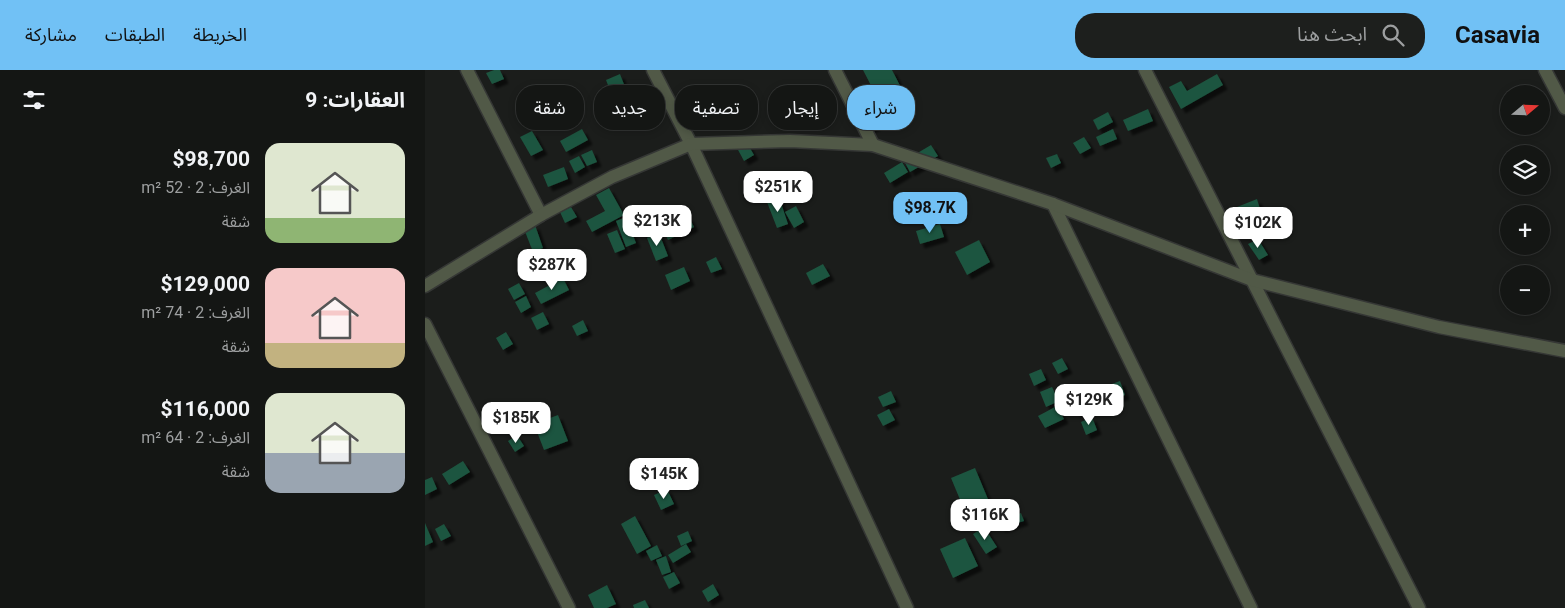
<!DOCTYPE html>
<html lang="ar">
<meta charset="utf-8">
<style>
body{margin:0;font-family:Roboto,"Noto Sans Arabic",sans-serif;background:#1d1f1d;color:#f1f3f6;direction:rtl;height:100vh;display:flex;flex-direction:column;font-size:19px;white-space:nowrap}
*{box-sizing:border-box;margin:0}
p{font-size:16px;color:#9d9fa0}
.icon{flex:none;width:28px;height:28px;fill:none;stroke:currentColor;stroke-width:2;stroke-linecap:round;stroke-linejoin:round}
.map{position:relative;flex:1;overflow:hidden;direction:ltr}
.drawer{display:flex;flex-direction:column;background:#141614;width:425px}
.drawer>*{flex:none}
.banner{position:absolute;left:15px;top:15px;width:475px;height:45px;direction:rtl;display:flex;gap:10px}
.needle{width:32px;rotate:71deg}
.buttons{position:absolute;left:1075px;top:15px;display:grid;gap:10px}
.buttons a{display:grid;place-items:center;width:50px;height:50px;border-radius:50%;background:#141614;box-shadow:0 2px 8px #0003,0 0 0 1px #333534;font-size:25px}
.price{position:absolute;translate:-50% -42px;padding:0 11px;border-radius:10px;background:#fff;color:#222;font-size:16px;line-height:32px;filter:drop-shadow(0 1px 2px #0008)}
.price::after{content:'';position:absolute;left:50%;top:30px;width:15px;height:11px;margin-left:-8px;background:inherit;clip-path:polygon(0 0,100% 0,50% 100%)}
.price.on{background:#71c1f5;color:#111}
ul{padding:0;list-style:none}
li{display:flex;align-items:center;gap:15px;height:125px;padding:0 20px}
li span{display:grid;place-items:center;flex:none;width:140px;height:100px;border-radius:15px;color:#555}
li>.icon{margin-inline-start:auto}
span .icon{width:60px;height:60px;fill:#fffc;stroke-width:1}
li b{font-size:21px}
h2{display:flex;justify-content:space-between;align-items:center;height:60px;padding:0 20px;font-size:21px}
.tag{padding:0 18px;border-radius:20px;background:#141614;box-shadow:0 2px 8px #0003,0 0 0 1px #333534;font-size:18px;line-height:45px}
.tag.on{background:#71c1f5;color:#111}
header{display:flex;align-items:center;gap:30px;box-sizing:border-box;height:70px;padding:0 25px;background:#71c1f5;color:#111}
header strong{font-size:24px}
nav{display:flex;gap:28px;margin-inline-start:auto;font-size:18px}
.search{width:350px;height:45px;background:#1d1f1d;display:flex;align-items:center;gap:12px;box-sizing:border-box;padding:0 18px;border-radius:20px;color:#9d9fa0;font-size:19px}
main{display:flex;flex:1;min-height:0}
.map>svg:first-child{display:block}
.building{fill:#1d543f;filter:url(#shadow)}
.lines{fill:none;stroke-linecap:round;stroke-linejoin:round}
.minor-casing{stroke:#353735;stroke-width:15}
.minor{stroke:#515947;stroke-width:12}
</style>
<header>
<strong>Casavia</strong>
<div class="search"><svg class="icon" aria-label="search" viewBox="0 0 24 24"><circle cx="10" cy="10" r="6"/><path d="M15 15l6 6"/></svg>ابحث هنا</div>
<nav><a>الخريطة</a><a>الطبقات</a><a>مشاركة</a></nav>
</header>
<main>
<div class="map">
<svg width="1140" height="538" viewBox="0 0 1140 538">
<defs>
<filter id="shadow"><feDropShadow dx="4.5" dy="4.5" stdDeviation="1" flood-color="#0009"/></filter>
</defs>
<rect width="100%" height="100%" fill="#1b1d1b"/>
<g class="building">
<path d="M69 0H75L79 9 67 14 61 3Z"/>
<path d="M438 0H467L486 37 439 62 430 47 455 33Z"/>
<path d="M195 4 200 17 186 23 181 10Z"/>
<path d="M792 4 798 15 756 39 744 17 756 11 762 21Z"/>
<path d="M723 39 728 51 703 61 698 50Z"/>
<path d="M683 42 688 52 673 60 668 50Z"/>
<path d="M157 59 163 70 141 82 135 71Z"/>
<path d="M688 59 692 69 675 76 671 67Z"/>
<path d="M107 61 118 80 106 86 95 67Z"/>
<path d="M659 67 666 78 655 84 648 73Z"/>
<path d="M322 73 329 85 319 91 312 78Z"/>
<path d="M506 75 513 86 485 102 479 91Z"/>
<path d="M167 80 172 92 162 96 156 85Z"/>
<path d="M632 84 636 93 626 98 621 88Z"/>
<path d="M154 86 160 97 150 103 144 91Z"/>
<path d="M477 92 483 102 465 113 459 103Z"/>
<path d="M139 97 143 109 123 117 118 105Z"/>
<path d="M184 118 199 145 167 162 161 151 180 141 171 125Z"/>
<path d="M354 127 363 154 352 158 342 132Z"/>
<path d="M832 129 835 139 811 149 807 139Z"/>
<path d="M371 136 379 152 369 158 360 142Z"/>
<path d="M146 137 152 147 140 153 135 142Z"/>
<path d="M217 137 229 158 218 165 205 144Z"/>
<path d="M201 147 211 173 201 177 191 151Z"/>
<path d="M264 147 269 157 243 170 238 159Z"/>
<path d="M515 154 519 167 495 174 491 161Z"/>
<path d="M110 155 118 178 108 182 99 159Z"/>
<path d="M192 160 200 179 190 183 182 164Z"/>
<path d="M234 163 243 186 231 191 222 168Z"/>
<path d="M833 169 843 185 834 190 823 174Z"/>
<path d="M554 170 565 192 542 205 530 182Z"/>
<path d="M291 187 297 199 286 203 281 192Z"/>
<path d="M398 194 405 206 387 215 381 203Z"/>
<path d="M259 197 265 211 246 220 240 205Z"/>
<path d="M138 208 144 220 116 234 110 223Z"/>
<path d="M94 213 100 224 89 230 83 219Z"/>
<path d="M101 226 106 237 96 243 90 232Z"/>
<path d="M118 242 124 254 112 260 106 248Z"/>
<path d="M158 250 163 261 152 266 147 256Z"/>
<path d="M81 262 88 274 78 280 71 268Z"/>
<path d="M637 288 643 299 633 304 627 293Z"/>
<path d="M616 299 621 310 609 316 604 304Z"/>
<path d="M695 311 700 325 651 343 644 323 663 316 665 322Z"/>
<path d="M627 317 634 331 621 337 615 322Z"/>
<path d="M466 321 471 332 458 337 453 327Z"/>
<path d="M632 336 639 349 620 358 613 346Z"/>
<path d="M464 339 470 350 458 356 452 345Z"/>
<path d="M133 345 143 371 119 380 109 354Z"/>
<path d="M667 347 672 360 661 365 656 352Z"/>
<path d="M92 365 99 376 90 382 83 371Z"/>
<path d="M38 391 45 402 24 415 17 404Z"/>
<path d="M550 398 570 446 546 456 526 408Z"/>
<path d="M7 407 12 419 0 425V410Z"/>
<path d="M242 419 249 434 236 440 229 425Z"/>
<path d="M596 443 599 451 576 458 574 450Z"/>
<path d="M210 446 226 476 212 484 196 454Z"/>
<path d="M0 453 8 472 0 476Z"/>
<path d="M19 454 26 466 16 471 10 459Z"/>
<path d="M559 457 572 477 561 484 548 464Z"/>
<path d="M263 461 267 471 256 476 252 466Z"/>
<path d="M540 468 553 496 528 508 515 479Z"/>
<path d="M261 474 266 482 248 493 243 485Z"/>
<path d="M232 475 237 486 226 491 221 481Z"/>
<path d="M241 486 246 502 237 505 231 490Z"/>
<path d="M249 502 255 513 244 519 238 507Z"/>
<path d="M288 514 294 525 283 532 277 521Z"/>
<path d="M182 515 191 534 182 538H169L163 525Z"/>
<path d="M220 530 224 538H209L208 535Z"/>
</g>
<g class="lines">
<g class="minor-casing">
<g id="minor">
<path d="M42 0 116 145"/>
<path d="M228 0 266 74 482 538"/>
<path d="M410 0 448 75"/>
<path d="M720 0 994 538"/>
<path d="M1120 0 1140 38"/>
<path d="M628 134 826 538"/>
<path d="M0 216 116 145 187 107 266 74 365 71 448 75 628 134 827 210 1014 257 1140 281"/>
<path d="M0 254 144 538"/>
</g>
</g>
<use href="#minor" class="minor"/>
</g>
</svg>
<div class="buttons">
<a><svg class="needle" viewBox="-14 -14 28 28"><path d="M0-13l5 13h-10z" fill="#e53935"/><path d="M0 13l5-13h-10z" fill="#9d9fa0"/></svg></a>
<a><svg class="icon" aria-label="layers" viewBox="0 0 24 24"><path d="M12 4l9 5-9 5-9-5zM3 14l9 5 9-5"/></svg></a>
<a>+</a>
<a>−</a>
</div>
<b class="price" style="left:353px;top:143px">$251K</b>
<b class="price on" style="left:505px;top:164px">$98.7K</b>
<b class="price" style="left:232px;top:177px">$213K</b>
<b class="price" style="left:833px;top:179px">$102K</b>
<b class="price" style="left:127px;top:221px">$287K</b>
<b class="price" style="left:664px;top:356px">$129K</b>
<b class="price" style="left:91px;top:374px">$185K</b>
<b class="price" style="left:239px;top:430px">$145K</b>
<b class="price" style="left:560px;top:471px">$116K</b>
<div class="banner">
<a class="tag on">شراء</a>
<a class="tag">إيجار</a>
<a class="tag">تصفية</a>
<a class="tag">جديد</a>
<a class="tag">شقة</a>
</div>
</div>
<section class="drawer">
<h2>العقارات: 9<svg class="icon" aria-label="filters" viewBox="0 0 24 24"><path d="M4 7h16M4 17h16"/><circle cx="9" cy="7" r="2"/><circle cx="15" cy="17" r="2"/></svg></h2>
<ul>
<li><span style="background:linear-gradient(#dfe7d0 75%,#8fb573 0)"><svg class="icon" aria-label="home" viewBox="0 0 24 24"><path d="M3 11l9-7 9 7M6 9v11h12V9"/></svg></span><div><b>$98,700</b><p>الغرف: 2 · 52 m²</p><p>شقة</p></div></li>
<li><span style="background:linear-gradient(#f6c9c9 75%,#c2b280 0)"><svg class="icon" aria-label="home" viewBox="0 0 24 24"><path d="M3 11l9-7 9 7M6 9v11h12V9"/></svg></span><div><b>$129,000</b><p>الغرف: 2 · 74 m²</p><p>شقة</p></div></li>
<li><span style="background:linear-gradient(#dfe7d0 60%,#9aa5b1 0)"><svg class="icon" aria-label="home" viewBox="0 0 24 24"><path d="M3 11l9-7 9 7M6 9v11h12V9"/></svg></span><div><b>$116,000</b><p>الغرف: 2 · 64 m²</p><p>شقة</p></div></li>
</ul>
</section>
</main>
